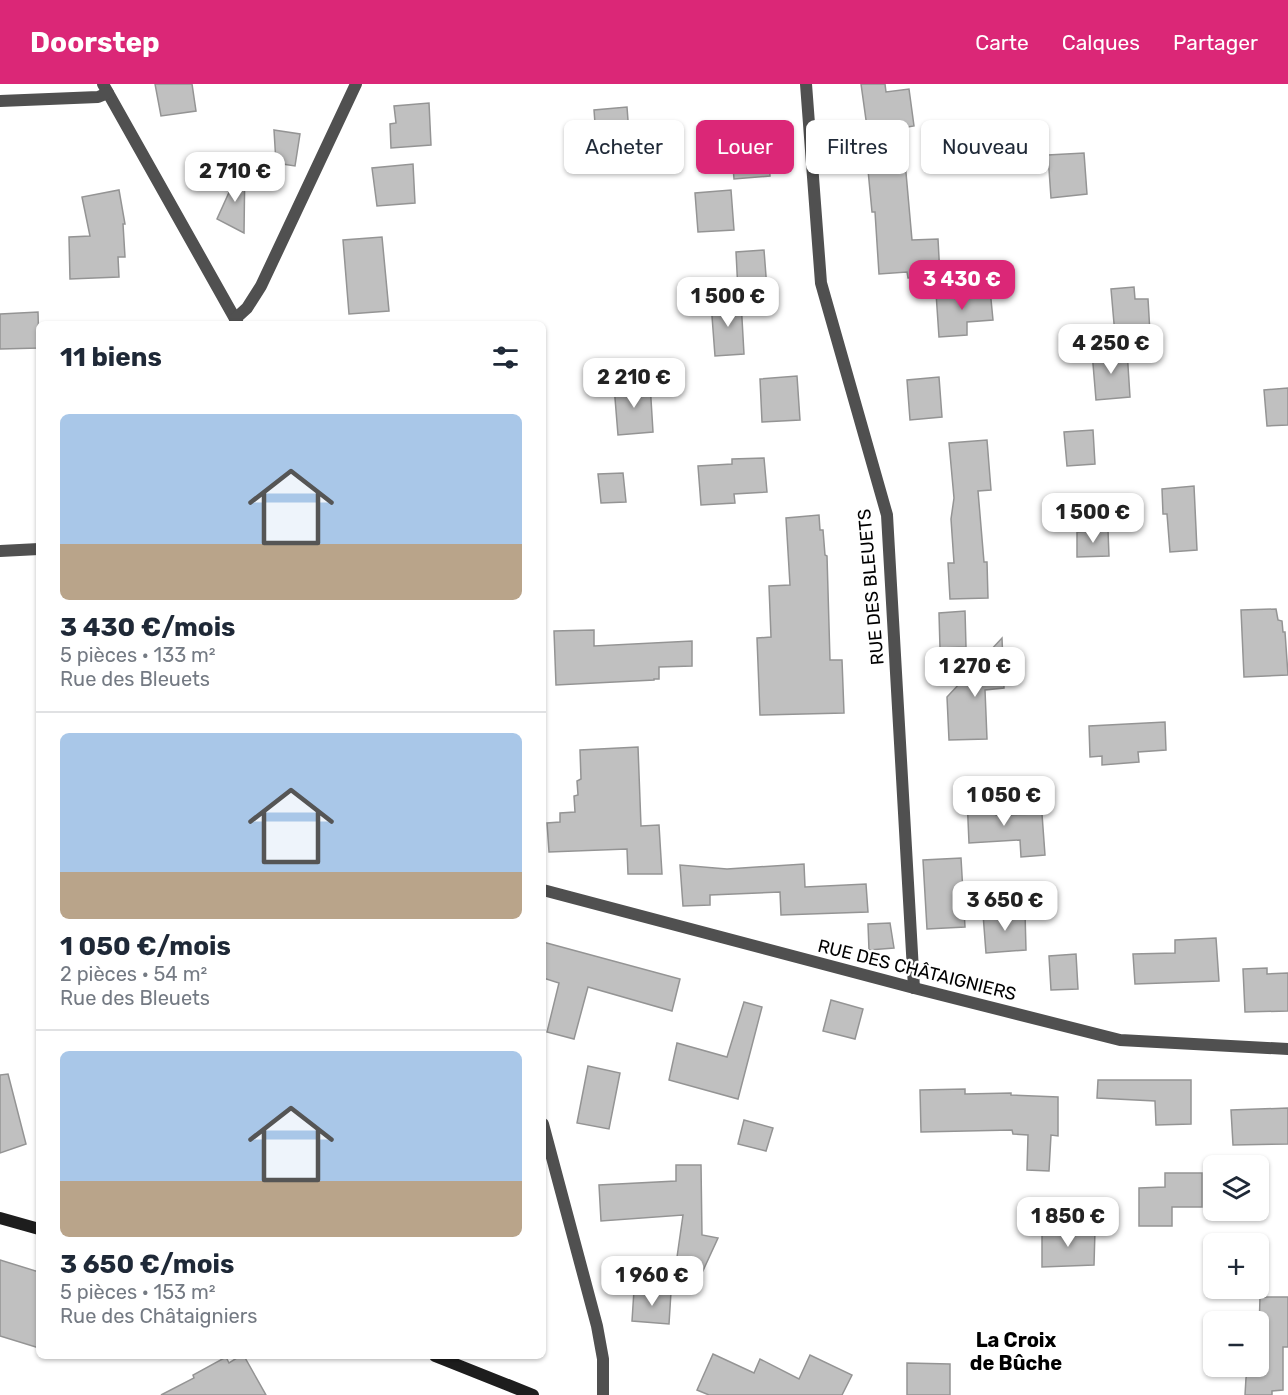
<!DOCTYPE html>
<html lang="fr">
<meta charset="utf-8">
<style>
body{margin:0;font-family:Rubik,sans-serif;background:#f6f6f7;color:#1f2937;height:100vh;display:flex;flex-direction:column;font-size:22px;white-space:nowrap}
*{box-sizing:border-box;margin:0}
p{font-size:20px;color:#747a83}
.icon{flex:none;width:33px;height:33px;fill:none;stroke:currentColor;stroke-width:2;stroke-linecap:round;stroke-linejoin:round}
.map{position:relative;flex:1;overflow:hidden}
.drawer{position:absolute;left:36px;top:237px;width:510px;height:1038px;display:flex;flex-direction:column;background:#fff;border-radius:9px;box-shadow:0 2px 4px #0004}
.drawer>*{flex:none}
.top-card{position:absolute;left:564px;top:36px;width:570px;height:54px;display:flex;gap:12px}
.buttons{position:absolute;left:1203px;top:1071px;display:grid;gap:12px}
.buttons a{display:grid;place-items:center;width:66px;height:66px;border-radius:9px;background:#fff;box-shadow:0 2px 4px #0004;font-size:30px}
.price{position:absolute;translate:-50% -51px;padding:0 14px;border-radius:12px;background:#fff;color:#222;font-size:20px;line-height:39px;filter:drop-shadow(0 2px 3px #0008)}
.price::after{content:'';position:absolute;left:50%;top:36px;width:18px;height:14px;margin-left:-9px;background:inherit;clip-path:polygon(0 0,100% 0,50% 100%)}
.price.on{background:#db2777;color:#fff}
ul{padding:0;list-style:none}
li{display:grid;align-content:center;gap:12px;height:318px;padding:0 24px}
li+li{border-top:2px solid #e0e1e3}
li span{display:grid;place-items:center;height:186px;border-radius:9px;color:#555}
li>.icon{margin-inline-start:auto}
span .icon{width:108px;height:108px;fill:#fffc;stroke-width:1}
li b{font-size:26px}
h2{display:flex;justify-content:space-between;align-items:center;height:72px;padding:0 24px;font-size:26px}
.tag{padding:0 21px;border-radius:9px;background:#fff;box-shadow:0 2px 4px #0004;font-size:21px;line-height:54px}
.tag.on{background:#db2777;color:#fff}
header{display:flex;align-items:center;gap:36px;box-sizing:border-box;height:84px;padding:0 30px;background:#db2777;color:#fff}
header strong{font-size:28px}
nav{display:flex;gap:33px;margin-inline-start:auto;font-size:21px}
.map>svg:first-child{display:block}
.building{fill:#c0c0c0;stroke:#949494;stroke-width:1.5}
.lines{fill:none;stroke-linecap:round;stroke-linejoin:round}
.street{stroke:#505050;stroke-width:12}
.secondary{stroke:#1d1d1d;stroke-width:12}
.labels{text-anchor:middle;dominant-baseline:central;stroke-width:5;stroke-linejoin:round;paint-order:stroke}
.street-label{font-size:18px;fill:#000;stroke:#fff}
.neighbourhood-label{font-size:20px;font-weight:bold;fill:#000;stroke:#fff}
</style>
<header>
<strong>Doorstep</strong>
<nav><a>Carte</a><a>Calques</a><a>Partager</a></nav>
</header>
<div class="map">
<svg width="1288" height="1311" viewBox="0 0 1288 1311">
<rect width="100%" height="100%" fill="#fff"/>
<g class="building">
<path d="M155 0H192L196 27 161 32Z"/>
<path d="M861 0H885L886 8 909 5 914 42 902 44 912 156 938 155 940 192 908 194 907 188 879 190 875 128H872L868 86H873Z"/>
<path d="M429 19 431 61 391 64 390 40 396 39 394 22Z"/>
<path d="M627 23 630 63 597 67 594 26Z"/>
<path d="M766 45 770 92 734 95 730 49Z"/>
<path d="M274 46 300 50 295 82 276 79Z"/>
<path d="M1084 69 1087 110 1051 114 1048 71Z"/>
<path d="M245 73 244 149 217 135Z"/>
<path d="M413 80 415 119 377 122 372 84Z"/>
<path d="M119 106 125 140H123L125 173H118L119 193 70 195 69 153 90 152 82 113Z"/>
<path d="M731 106 734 146 698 148 695 109Z"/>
<path d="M382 153 389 227 349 230 343 156Z"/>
<path d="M764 166 767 205 738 207 736 168Z"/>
<path d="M1134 203 1135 215H1148L1150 249 1115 251 1111 205Z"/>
<path d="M990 205 993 236 967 238V251L939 253 936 209Z"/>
<path d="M741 217 744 270 715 272 711 219Z"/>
<path d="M38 228 39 264 0 265V230Z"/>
<path d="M1127 266 1130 313 1096 316 1092 268Z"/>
<path d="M797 292 800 336 762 338 760 295Z"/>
<path d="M939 293 942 333 910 336 907 296Z"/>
<path d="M650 299 653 348 618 351 614 302Z"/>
<path d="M1288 304V341L1267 342 1264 306Z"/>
<path d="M1093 346 1095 380 1067 382 1064 348Z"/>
<path d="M987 356 991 406 978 407 984 478H987L988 514 950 515 948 479H954L951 435 954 414 949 359Z"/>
<path d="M764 374 767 408 734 410 735 419 701 421 698 382 732 380V375Z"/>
<path d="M623 389 626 418 601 419 598 390Z"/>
<path d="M1194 402 1197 466 1170 468 1167 430H1163L1162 405Z"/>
<path d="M819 431 820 446H823L825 471 827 472 830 576H842L844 629 760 631 757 554 771 553 769 502 790 501 786 434Z"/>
<path d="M1108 446 1109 472 1077 473V448Z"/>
<path d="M1276 525 1278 536 1282 537 1283 548H1285L1288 591 1244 593 1241 526Z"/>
<path d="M965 527 966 563 940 564 939 529Z"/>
<path d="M594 546V562L692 557V582L659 583V595H654V596L556 601 554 547Z"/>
<path d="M1002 554 1004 604 985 606 987 655 949 656 947 613Z"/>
<path d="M1165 638 1166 666 1138 668 1139 678 1102 681V672L1090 673 1089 642Z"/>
<path d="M638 663 641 742 659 741 662 790H628L627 765 549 768 547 739 560 738V729L575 728 574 712 578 711 577 697 581 695 580 666Z"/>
<path d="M995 712 996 731 1042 730 1045 771 1021 773 1020 756 969 759 967 713Z"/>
<path d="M961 774 965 843 927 845 923 776Z"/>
<path d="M804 780 805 803 866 800 868 828 781 831 780 808 710 811V821L683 822 680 781 727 785Z"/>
<path d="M1025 828 1026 866 986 869 983 830Z"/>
<path d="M890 839 894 864 869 866 868 840Z"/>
<path d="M1216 854 1219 897 1135 900 1133 870 1175 869V856Z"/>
<path d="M543 858 680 895 672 927 588 903 574 955 547 948 559 899 543 894Z"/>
<path d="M1076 870 1078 905 1051 906 1049 872Z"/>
<path d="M1267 884V890L1288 889V927L1245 928 1243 885Z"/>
<path d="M831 916 863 925 855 955 823 947Z"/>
<path d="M744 918 762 923 738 1015 669 996 677 959 727 973Z"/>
<path d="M588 982 620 989 609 1045 577 1039Z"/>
<path d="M8 990 26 1060 0 1069V991Z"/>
<path d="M1098 996H1191V1040L1156 1041 1155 1017 1097 1014Z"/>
<path d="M965 1005V1010L1011 1009V1011L1058 1013V1052L1051 1051 1049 1087 1027 1086 1028 1051 1013 1050 1012 1046 921 1048 920 1006Z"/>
<path d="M1288 1024V1060L1233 1061 1231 1026Z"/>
<path d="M744 1036 773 1044 766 1067 738 1060Z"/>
<path d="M676 1081H701L702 1151 718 1154 701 1191 675 1187 683 1131 601 1137 599 1101 676 1097Z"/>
<path d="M1165 1089H1202V1123H1172V1142H1139V1104L1165 1103Z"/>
<path d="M1042 1146H1095L1094 1181 1042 1183Z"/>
<path d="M0 1176 39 1188V1264L0 1252Z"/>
<path d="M634 1206 671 1208 669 1240 632 1237Z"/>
<path d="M1260 1213H1288V1263H1283V1306L1272 1307V1311H1245L1246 1294 1249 1282H1258Z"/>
<path d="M713 1270 754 1289 760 1275 799 1295 810 1271 852 1291 842 1311H709L697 1306Z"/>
<path d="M240 1272H244L266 1311H161L194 1294 193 1291 226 1273 229 1279Z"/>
<path d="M907 1279 950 1280V1311H907Z"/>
</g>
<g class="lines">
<g class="street">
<path d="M103 0 238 240"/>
<path d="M806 0 821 199 887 431 914 904"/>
<path d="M0 17 98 13 108 9"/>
<path d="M235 235 247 224 261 202 356 0"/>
<path d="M0 467 39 465"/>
<path d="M543 806 914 904 1120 956 1288 965"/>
<path d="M543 1040 597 1242 603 1275V1311"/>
</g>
<g class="secondary">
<path d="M0 1134 39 1145"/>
<path d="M435 1272 533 1311"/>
</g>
</g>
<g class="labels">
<g class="street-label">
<text transform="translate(871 503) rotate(-95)">RUE DES BLEUETS</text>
<text transform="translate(917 886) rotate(14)">RUE DES CHÂTAIGNIERS</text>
</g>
<g class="neighbourhood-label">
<text x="1016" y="1256">La Croix<tspan x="1016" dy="23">de Bûche</tspan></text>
</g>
</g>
</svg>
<div class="buttons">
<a><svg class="icon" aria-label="layers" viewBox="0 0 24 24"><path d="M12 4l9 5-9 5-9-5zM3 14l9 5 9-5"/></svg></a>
<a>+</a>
<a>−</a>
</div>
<b class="price" style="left:235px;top:119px">2 710 €</b>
<b class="price on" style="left:962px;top:227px">3 430 €</b>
<b class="price" style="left:728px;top:244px">1 500 €</b>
<b class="price" style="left:1111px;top:291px">4 250 €</b>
<b class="price" style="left:634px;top:325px">2 210 €</b>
<b class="price" style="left:1093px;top:460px">1 500 €</b>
<b class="price" style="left:975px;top:614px">1 270 €</b>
<b class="price" style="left:1004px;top:743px">1 050 €</b>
<b class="price" style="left:1005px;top:848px">3 650 €</b>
<b class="price" style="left:1068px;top:1164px">1 850 €</b>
<b class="price" style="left:652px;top:1223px">1 960 €</b>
<div class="top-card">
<a class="tag">Acheter</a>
<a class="tag on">Louer</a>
<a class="tag">Filtres</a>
<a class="tag">Nouveau</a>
</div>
<section class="drawer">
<h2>11 biens<svg class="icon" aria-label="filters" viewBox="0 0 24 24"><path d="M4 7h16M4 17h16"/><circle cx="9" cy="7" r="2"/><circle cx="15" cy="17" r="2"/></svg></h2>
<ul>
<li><span style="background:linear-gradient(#a9c7e8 70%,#b9a48a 0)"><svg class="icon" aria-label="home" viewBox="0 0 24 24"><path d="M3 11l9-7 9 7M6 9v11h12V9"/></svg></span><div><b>3 430 €/mois</b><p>5 pièces · 133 m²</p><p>Rue des Bleuets</p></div></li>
<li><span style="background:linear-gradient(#a9c7e8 75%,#b9a48a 0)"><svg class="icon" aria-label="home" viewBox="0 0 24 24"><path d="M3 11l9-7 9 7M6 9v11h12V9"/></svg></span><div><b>1 050 €/mois</b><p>2 pièces · 54 m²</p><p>Rue des Bleuets</p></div></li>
<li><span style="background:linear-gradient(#a9c7e8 70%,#b9a48a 0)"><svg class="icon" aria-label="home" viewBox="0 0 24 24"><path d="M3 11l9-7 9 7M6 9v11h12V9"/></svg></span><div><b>3 650 €/mois</b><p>5 pièces · 153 m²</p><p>Rue des Châtaigniers</p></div></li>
</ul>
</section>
</div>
